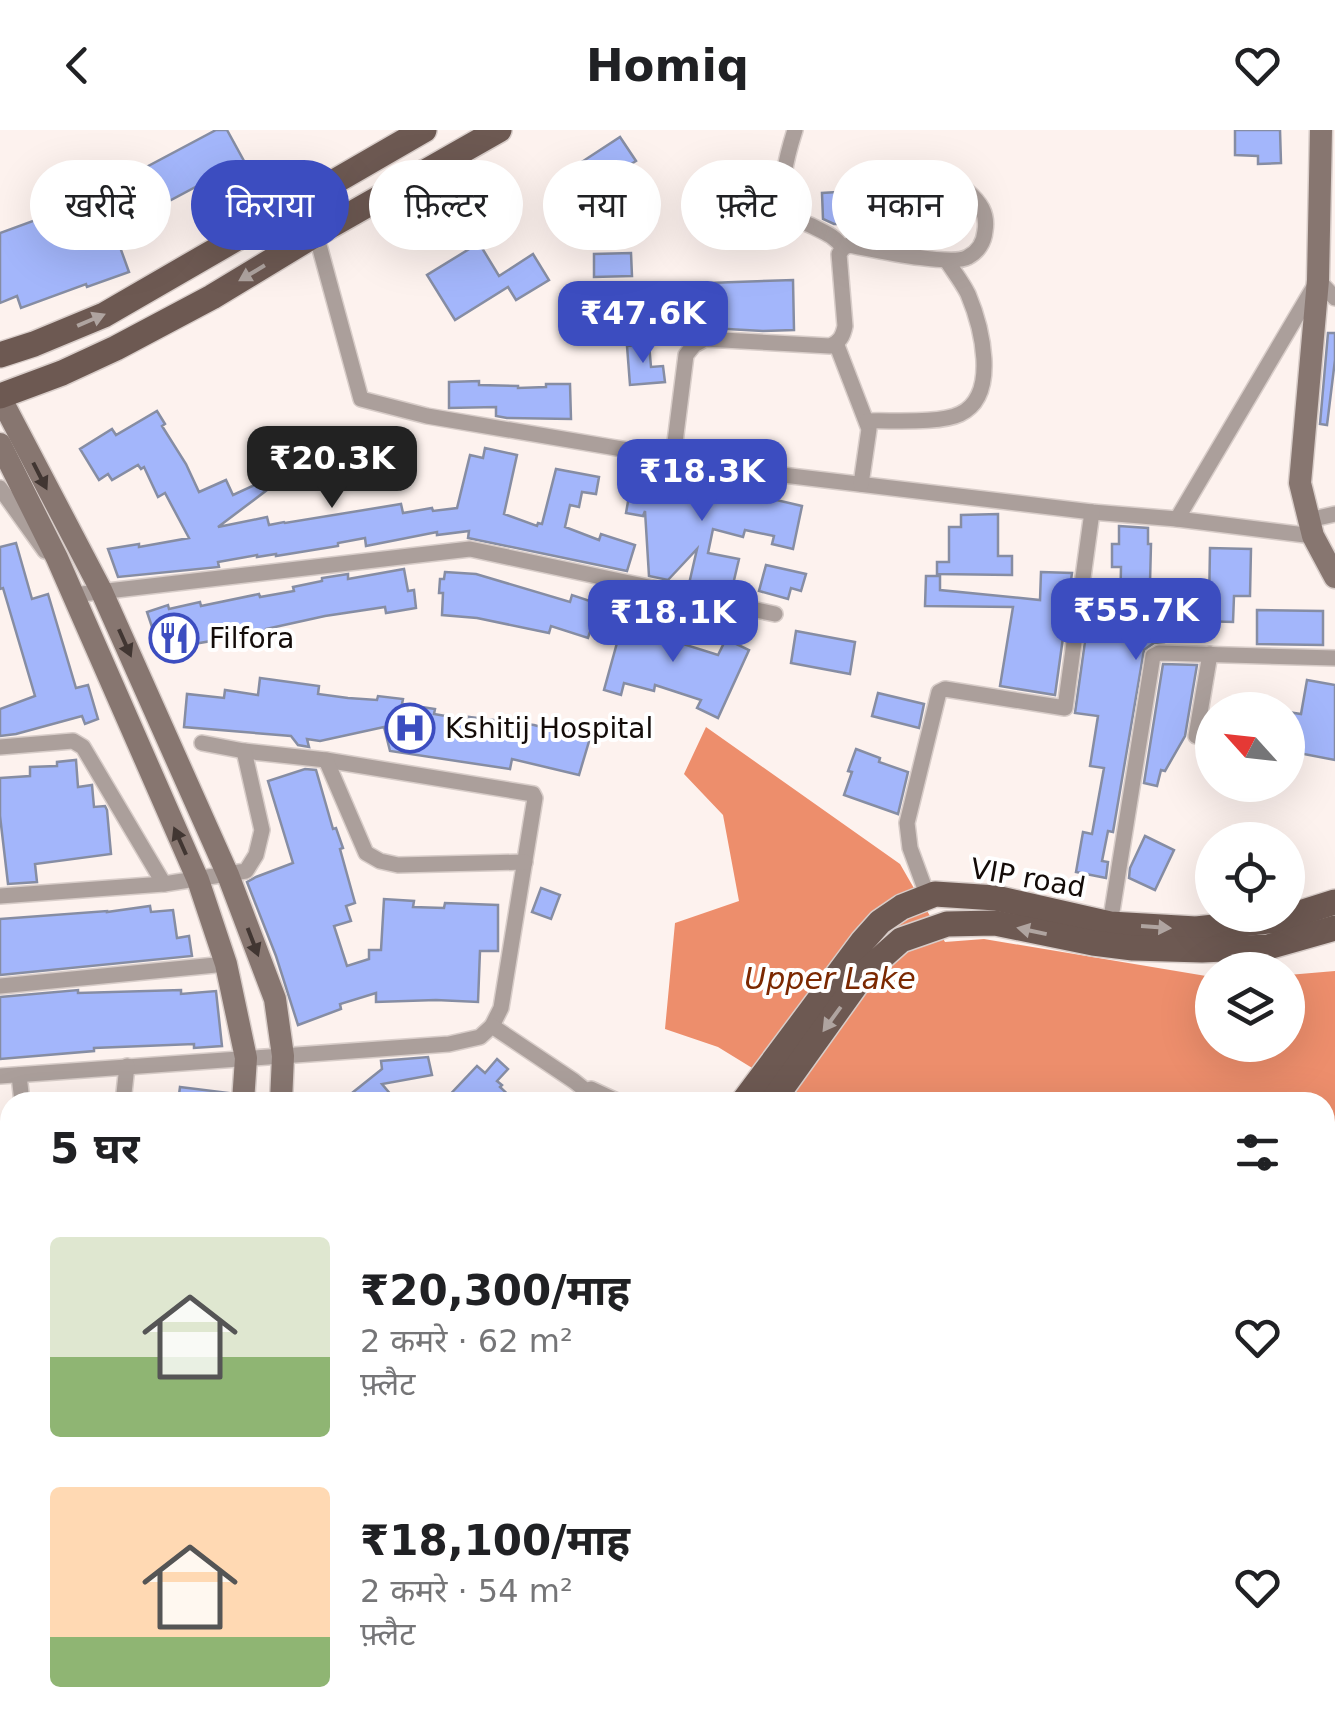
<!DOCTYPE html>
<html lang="hi">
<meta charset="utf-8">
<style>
body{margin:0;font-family:"DejaVu Sans","Noto Sans Devanagari",sans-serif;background:#f6f6f6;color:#202124;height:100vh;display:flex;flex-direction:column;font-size:38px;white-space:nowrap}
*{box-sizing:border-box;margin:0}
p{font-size:32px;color:#757577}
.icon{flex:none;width:55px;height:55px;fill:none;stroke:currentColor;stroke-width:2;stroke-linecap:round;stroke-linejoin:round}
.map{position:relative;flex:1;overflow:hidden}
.panel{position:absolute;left:0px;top:962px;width:1335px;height:642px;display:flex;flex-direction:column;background:#fff;border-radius:30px 30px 0 0;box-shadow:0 10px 40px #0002}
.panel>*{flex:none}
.banner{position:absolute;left:30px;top:30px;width:1275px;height:90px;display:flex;gap:20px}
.needle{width:65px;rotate:297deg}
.fabs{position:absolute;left:1195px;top:562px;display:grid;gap:20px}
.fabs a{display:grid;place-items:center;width:110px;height:110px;border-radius:50%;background:#fff;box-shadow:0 10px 40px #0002;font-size:50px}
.price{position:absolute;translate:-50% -85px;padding:0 22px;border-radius:20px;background:#3c4dc0;color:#fff;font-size:32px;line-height:65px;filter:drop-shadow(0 2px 5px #0008)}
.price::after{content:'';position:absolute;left:50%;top:60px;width:30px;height:22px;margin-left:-15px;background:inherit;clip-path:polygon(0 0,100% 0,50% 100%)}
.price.active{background:#222;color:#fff}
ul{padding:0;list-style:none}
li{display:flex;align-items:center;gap:30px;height:250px;padding:0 50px}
li span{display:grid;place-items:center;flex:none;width:280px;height:200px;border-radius:10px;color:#555}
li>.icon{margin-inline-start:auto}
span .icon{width:120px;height:120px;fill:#fffc;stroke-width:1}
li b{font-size:42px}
h2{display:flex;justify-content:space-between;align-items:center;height:120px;padding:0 50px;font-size:42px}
.tag{padding:0 35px;border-radius:45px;background:#fff;box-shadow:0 10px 40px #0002;font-size:35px;line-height:90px}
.tag.active{background:#3c4dc0;color:#fff}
header{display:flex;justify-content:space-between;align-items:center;height:130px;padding:0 50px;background:#fff;font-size:45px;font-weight:700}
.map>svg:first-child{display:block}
.water{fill:#ed8e6c}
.building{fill:#a3b6fb;stroke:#868da3;stroke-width:2.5}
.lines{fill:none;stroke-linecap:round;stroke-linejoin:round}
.street-casing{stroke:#d8cdc9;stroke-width:18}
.secondary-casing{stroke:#d8cdc9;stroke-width:25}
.primary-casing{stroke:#d8cdc9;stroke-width:28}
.street{stroke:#ab9f9b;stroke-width:15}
.secondary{stroke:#877670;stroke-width:22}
.primary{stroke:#6d5952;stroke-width:25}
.oneway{fill:#afa4a0}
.oneway2{fill:#413632}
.labels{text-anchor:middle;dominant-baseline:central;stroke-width:8;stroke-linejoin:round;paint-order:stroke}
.poi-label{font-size:28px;fill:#130b08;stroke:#fff;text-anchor:start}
.street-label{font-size:28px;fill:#130b08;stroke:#fff}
.water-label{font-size:30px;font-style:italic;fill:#7b2801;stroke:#fff}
</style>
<header><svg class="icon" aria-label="back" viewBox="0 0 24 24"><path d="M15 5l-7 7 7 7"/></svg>Homiq<svg class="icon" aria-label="heart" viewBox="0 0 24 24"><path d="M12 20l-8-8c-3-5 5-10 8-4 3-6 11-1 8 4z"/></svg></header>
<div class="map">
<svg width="1335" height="1604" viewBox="0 0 1335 1604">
<rect width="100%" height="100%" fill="#fdf2ee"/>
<path class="water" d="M706 597 900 734 945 812 984 809 1212 847V915H1288V845L1335 841V1604H685L679 1595H1325V972H784L775 952 718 917 665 899 675 793 739 771 723 685 684 644Z"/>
<g class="building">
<path d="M216 0H227L244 31 156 78 137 42Z"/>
<path d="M1235 0H1280L1281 33 1258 34V26L1235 25Z"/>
<path d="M620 7 636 31 590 60 602 78 584 90 564 59 584 46 577 35Z"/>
<path d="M110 52 117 74 98 80 108 109 116 106 129 142 87 157 86 154 21 178 17 166 0 173V103L96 68 93 57Z"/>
<path d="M853 61 854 94H834L823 89 822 63Z"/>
<path d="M479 113 499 146 533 124 549 150 516 170 508 157 455 190 427 145Z"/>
<path d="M631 123 632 146 594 147V124Z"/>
<path d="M793 150 794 200 763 201 710 198 708 153Z"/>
<path d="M1328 203H1335V230L1327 295 1320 294Z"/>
<path d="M649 214 651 237 663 236 665 252 630 255 627 216Z"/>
<path d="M479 251V255L518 256V258L546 257V254H570L571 289 507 288 496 286V277L449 278V252Z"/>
<path d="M157 281 165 294 162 296 186 334 199 362 226 350 233 365 268 349 264 330 279 327 277 317 296 313 298 323 304 321 310 348 271 357 218 397 267 387 269 395 284 392 285 393 401 374 403 383 432 378 433 381 457 378 470 325 483 328 485 318 517 325 504 384 537 396 538 393 542 394 556 339 599 347 596 364 582 362 579 377 570 375 565 397 599 410 601 404 635 415 627 441 468 408 469 401 437 405V402L366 416 365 408 338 413V416L276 426V424L257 427V425L218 432 219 437 118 447 108 419 139 414V417L189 408 165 363 158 367 144 337 141 339 138 335 112 350 108 344 99 350 80 319 112 299 116 305Z"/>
<path d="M634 338 664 343 665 338 692 342 690 350 722 356 721 359 768 371V368L802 376 793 419 772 414 774 406 745 400 743 407 713 399 708 423 739 429 731 463 689 454 697 419 668 450 649 446 645 381 643 386 626 383Z"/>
<path d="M998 384V426H1012V445L937 444V432H949V397H961V385Z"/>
<path d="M1119 396 1148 398V414H1151L1150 453H1163L1162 476H1209L1210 418 1251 419 1250 466H1234L1233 492 1164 490V512L1154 513 1144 520 1113 702 1108 701 1102 731 1108 732 1106 748 1076 742 1083 702 1092 704 1104 638 1090 636 1098 586 1075 583 1089 483 1120 482 1121 437H1112V414H1119Z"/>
<path d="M16 413 32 469 48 464 76 558 88 555 98 589 85 594 82 586 16 604 0 606V579L35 566 3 458 0 459V417Z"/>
<path d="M766 435 806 444 801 461 791 458 788 469 759 461Z"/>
<path d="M404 439 408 461 414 460 416 478 386 483 385 477 325 486 266 499V504L253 506 252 504 182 516 179 505 157 512 147 482 168 475 169 479 200 472 201 476 259 464 260 467 294 461 293 457 322 451V448L348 444V449Z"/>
<path d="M445 442 476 444 570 472 572 465 599 474 588 508 551 496 549 503 477 488 442 485 443 463H439L440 449H444Z"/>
<path d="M1041 442 1072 443 1055 565 1000 556 1013 477 925 476 926 446H940V460L1040 470Z"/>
<path d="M1257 480 1323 481V515L1257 514Z"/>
<path d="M625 484 670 498 667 509 718 525 726 509 749 520 718 588 697 578 701 570 655 555 654 561 624 553 621 565 604 560Z"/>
<path d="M796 501 855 512 850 544 791 533Z"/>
<path d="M1163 534 1197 535 1185 606 1165 641 1161 640 1157 656 1144 653Z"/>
<path d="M260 548 319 556 318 564 348 568 377 570 378 566 403 569 402 574 435 579 434 584 469 590V587L534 595 563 603 564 600 590 608 579 645 512 629 510 639 390 621 384 597 320 611 307 609 309 617 298 615 291 606 184 597 187 564 224 568 225 560 258 565Z"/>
<path d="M1307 550 1335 555V630L1288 621V582L1301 584Z"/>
<path d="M878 563 924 574 919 598 872 586Z"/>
<path d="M856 619 880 628 879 632 908 642 898 684 844 665 852 642 848 641Z"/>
<path d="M76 630 78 657 92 655 94 677 105 676 107 680 111 724 35 734 37 752 8 754 0 686V648L30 646V637L57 636V632Z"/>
<path d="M305 639 316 640 333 699 336 698 343 718 340 719 355 773 346 776 351 791 334 796 347 836 369 829V820H381L384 769 414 771 413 777 444 778 445 773 498 775V821H480L478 872 436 870 376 872V863L340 874 341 879 298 895 276 826 247 752 256 747 293 733 268 651Z"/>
<path d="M1145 706 1174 720 1155 760 1129 748 1130 738Z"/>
<path d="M541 758 560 765 551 789 532 782Z"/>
<path d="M150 776 151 782 173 780 177 808 189 806 192 826 0 845V789L107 781V782Z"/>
<path d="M78 860V863L181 860V864L216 861 222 916 194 918V914L94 918V921L0 929V867Z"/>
<path d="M428 927 432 945 382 954 397 972H359L352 963 382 939 381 931Z"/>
<path d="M497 929 508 939 497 951 502 955 500 957 516 972H443L477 936 485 943Z"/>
<path d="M180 957 229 963 228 972H178Z"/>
</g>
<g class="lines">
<g class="street-casing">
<g id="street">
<path d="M795 0C788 22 775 64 791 84 796 90 805 93 812 96 824 102 835 106 843 118"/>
<path d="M316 104 361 269 427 286 758 342 1092 382 1177 389 1313 406"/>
<path d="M836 213 869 299 861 354"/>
<path d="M867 291C891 290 939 294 960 284 1000 265 981 195 968 164 962 152 954 142 947 131"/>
<path d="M673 328 686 225 694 215 705 209 830 216C840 212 843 206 845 196L839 124 843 118 849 115C871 119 952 137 968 127 978 122 984 112 985 101 988 83 980 72 966 60"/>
<path d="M0 358 45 421"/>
<path d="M1177 389 1318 150 1335 168"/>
<path d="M1309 390 1335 384"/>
<path d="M73 465 470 419 775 484"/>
<path d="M1196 606 1210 524"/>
<path d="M202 613 244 621 326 630 533 664 535 668 501 878 492 896"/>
<path d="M0 617 73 611 83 617 164 754"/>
<path d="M326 630 366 723 380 731 398 735 525 732"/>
<path d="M0 766 164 754 246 741 256 725 262 700 244 621"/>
<path d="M928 767 910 718 907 693 939 562 945 559 1065 578 1092 382"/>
<path d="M1110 794 1153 526 1159 523 1335 528"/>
<path d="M0 856 226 834"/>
<path d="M19 945 22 972"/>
<path d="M0 946 449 914 480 907 492 896 574 951 600 972"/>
<path d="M591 959 619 972"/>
<path d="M123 972 127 936"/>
<path d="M0 1190 10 1179"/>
<path d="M0 1530 10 1537"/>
<path d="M369 1595 386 1604"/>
<path d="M271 1604 278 1595"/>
</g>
</g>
<g class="secondary-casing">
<g id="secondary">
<path d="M1321 0 1318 150 1300 353 1313 406 1335 447"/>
<path d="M0 267 101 460 228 745 275 869 283 926 281 972"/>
<path d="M0 314 57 428 198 750 226 834 246 928 243 972"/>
<path d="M0 1412 10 1401"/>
<path d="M0 1450 10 1439"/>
</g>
</g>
<g class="primary-casing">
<g id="primary">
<path d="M0 225 34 214 104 185 424 0"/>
<path d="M0 266 62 243 116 218 212 167 316 104 499 0"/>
<path d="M743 972 863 811 880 792 902 777 935 764 996 768 1110 794 1196 799 1278 790 1335 772"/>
<path d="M772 972 865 842 901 810 947 794 995 793 1093 813 1133 818 1202 820 1268 817 1335 798"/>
<path d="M578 1604 582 1595"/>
<path d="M601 1604 605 1595"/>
</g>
</g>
<use href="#street" class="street"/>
<use href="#secondary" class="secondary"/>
<use href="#primary" class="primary"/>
</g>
<defs><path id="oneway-solid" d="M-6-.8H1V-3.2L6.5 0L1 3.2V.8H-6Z" transform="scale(2.5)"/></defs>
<g class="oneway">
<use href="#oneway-solid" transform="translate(252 143) rotate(149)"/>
<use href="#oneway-solid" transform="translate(91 190) rotate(-23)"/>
<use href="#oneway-solid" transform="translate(1156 797) rotate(4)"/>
<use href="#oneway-solid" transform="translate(1032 801) rotate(-168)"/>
<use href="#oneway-solid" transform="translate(832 889) rotate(126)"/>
</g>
<g class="oneway2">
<use href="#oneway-solid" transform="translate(40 346) rotate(63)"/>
<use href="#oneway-solid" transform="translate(125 513) rotate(66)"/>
<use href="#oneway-solid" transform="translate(180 711) rotate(-114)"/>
<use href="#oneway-solid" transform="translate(253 812) rotate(69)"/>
</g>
<defs>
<g id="restaurant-ring" transform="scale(2.5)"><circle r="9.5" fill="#fff" stroke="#3c4dc0" stroke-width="1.5"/><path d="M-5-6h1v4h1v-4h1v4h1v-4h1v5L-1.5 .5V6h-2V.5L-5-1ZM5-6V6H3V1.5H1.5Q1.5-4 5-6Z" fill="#3c4dc0"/></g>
<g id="hospital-ring" transform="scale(2.5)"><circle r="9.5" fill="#fff" stroke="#3c4dc0" stroke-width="1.5"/><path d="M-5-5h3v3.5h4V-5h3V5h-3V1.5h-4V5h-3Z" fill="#3c4dc0"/></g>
</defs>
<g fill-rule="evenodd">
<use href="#restaurant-ring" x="174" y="508"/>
<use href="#hospital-ring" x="410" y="598"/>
</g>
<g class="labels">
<g class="poi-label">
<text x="209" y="508">Filfora</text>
<text x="445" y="598">Kshitij Hospital</text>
</g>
<g class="street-label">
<text transform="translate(1028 748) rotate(10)">VIP road</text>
</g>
<g class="water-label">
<text x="830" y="848">Upper Lake</text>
</g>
</g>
</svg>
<div class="fabs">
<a><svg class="needle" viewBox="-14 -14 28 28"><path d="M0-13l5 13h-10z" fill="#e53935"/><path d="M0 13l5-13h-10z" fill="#757577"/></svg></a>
<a><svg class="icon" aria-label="locate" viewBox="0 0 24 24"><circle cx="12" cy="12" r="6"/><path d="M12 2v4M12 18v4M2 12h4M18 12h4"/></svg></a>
<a><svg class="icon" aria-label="layers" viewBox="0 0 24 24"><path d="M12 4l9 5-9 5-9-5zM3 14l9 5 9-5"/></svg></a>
</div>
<b class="price" style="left:643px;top:236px">₹47.6K</b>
<b class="price active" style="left:332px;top:381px">₹20.3K</b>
<b class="price" style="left:702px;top:394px">₹18.3K</b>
<b class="price" style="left:1136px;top:533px">₹55.7K</b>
<b class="price" style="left:673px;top:535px">₹18.1K</b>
<div class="banner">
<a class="tag">खरीदें</a>
<a class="tag active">किराया</a>
<a class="tag">फ़िल्टर</a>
<a class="tag">नया</a>
<a class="tag">फ़्लैट</a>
<a class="tag">मकान</a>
</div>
<section class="panel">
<h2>5 घर<svg class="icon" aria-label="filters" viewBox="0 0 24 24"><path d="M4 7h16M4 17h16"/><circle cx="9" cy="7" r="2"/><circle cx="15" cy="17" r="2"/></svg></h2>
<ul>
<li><span style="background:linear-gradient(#dfe7d0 60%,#8fb573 0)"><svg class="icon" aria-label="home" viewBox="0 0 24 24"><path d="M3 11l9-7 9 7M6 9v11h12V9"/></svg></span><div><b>₹20,300/माह</b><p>2 कमरे · 62 m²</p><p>फ़्लैट</p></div><svg class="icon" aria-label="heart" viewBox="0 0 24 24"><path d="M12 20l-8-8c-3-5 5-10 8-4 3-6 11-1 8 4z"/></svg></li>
<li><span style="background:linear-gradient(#ffd9b3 75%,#8fb573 0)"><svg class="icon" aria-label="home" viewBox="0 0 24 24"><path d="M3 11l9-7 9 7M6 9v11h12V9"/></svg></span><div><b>₹18,100/माह</b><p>2 कमरे · 54 m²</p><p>फ़्लैट</p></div><svg class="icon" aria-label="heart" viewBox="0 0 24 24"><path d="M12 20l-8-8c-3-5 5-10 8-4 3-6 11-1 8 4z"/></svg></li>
</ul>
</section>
</div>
